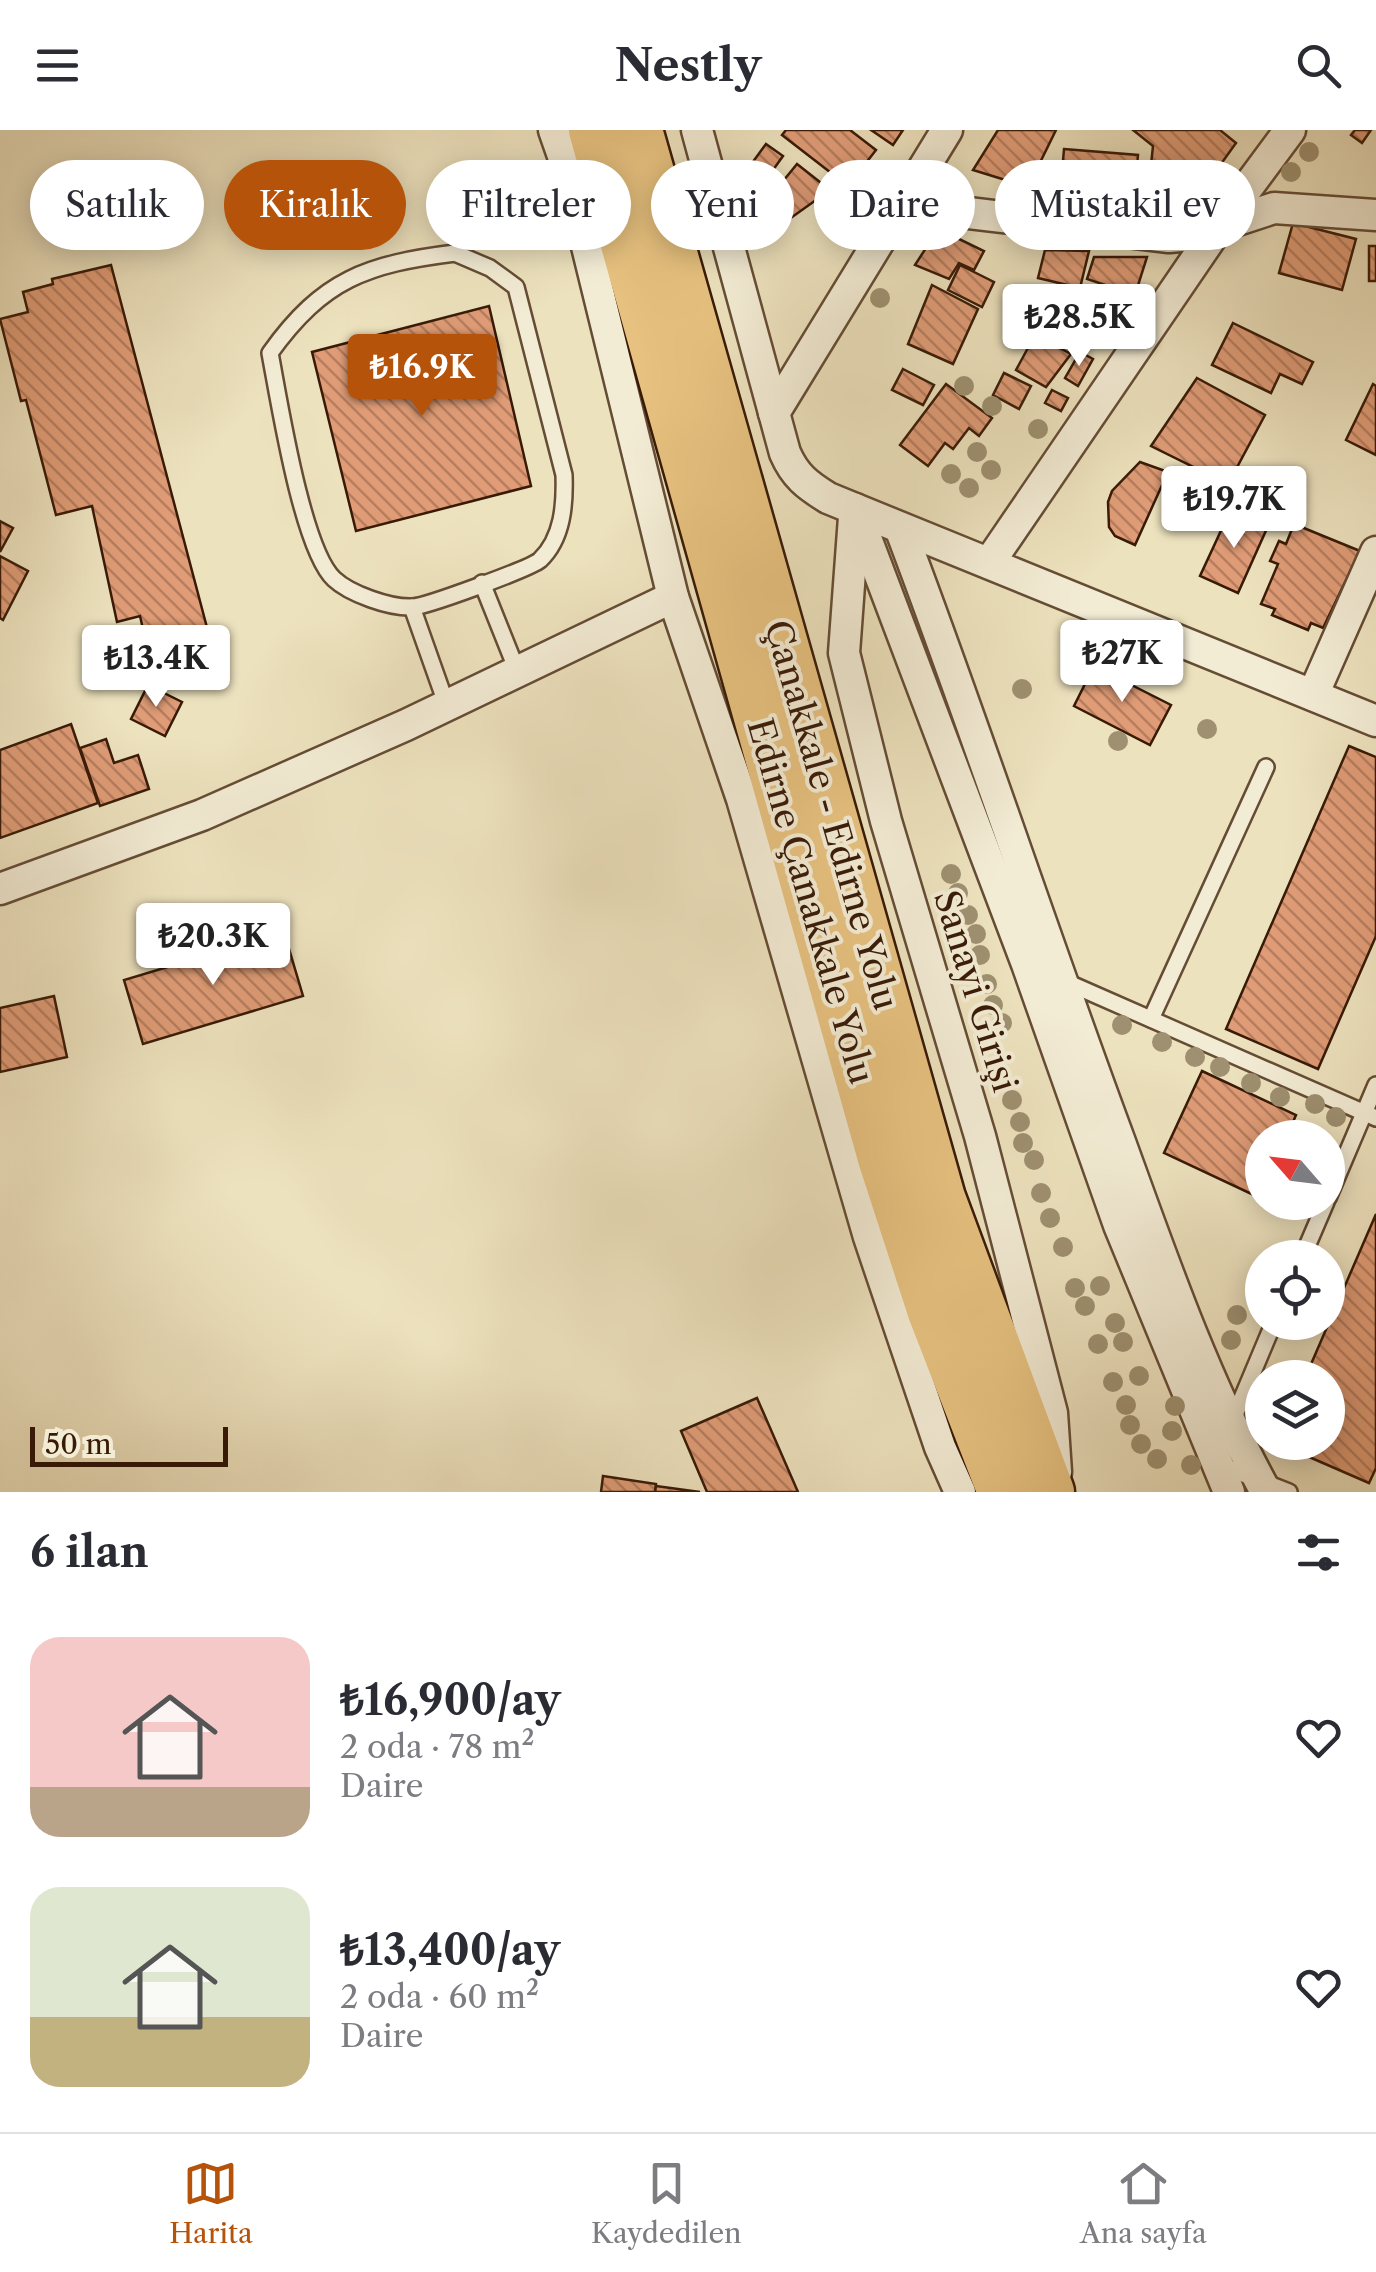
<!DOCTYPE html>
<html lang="tr">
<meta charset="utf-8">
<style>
body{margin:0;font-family:"Libre Caslon Text",serif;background:#f7f7f7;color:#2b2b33;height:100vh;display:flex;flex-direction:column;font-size:38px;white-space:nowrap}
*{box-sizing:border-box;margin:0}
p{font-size:32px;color:#7c7c81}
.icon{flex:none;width:55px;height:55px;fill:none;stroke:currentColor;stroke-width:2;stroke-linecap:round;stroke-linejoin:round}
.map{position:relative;height:1362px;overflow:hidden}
.side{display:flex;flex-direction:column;background:#fff;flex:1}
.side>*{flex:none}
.banner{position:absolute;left:30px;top:30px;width:1318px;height:90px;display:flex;gap:20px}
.needle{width:65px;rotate:298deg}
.tools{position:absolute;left:1245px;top:990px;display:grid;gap:20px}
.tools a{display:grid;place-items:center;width:100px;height:100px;border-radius:50%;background:#fff;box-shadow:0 5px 25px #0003;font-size:50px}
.scale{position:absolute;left:30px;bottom:25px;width:198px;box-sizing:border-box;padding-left:10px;border:5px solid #381a07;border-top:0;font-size:28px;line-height:35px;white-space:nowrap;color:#381a07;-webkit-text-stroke:8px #f3ecd5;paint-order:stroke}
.price{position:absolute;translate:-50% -85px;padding:0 22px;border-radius:10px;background:#fff;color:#222;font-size:32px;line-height:65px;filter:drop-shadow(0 2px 5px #0008)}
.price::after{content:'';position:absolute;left:50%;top:60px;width:30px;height:22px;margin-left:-15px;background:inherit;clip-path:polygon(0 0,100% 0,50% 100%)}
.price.selected{background:#b45309;color:#fff}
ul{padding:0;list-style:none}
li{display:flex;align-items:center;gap:30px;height:250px;padding:0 30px}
li span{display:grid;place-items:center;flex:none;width:280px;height:200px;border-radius:30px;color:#555}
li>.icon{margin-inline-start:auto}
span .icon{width:120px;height:120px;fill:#fffc;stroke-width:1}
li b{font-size:42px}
h2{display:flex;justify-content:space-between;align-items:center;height:120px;padding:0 30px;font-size:42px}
.pill{padding:0 35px;border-radius:45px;background:#fff;box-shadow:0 5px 25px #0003;font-size:35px;line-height:90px}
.pill.selected{background:#b45309;color:#fff}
header{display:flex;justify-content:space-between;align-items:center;height:130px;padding:0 30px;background:#fff;font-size:45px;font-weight:700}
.menu{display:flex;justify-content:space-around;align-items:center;height:140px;border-top:2px solid #e1e1e2;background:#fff;font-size:28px;color:#7c7c81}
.menu a{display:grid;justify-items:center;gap:5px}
.menu .selected{color:#b45309}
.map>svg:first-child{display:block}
.building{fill:url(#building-back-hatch);stroke:#381a07;stroke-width:2.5}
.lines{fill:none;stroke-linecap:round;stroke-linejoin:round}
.service-casing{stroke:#654c35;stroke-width:20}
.minor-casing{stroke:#654c35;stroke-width:35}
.trunk-casing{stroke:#381a07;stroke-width:55}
.service{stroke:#f3ecd5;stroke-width:15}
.minor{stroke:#f3ecd5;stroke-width:30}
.trunk{stroke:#e6c17f;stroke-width:50}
.tree{fill:#9e9070}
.labels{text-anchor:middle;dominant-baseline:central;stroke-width:8;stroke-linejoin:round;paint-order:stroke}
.street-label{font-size:35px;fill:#381a07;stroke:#f3ecd5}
</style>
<header><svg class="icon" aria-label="menu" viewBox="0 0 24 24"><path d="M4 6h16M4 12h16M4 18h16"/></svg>Nestly<svg class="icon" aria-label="search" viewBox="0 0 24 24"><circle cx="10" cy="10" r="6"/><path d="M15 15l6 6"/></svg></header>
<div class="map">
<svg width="1376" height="1362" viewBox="0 0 1376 1362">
<defs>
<pattern id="building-back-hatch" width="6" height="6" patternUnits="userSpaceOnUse" patternTransform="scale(2.5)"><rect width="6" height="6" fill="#df9c76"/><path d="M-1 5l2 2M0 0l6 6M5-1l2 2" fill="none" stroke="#b67e5f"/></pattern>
</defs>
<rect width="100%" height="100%" fill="#ede2be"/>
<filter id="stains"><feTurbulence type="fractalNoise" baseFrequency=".002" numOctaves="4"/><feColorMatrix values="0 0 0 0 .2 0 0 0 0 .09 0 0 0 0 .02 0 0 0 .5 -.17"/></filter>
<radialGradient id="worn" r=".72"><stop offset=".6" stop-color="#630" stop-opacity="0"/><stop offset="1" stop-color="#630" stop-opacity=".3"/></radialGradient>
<g class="building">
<path d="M786 0H850L876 20 848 56 782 5Z"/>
<path d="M871 0H903L893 15Z"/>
<path d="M998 0H1056L1028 57 973 40Z"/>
<path d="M1133 0H1220L1236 13 1188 80 1147 73 1153 16Z"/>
<path d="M1355 0H1371L1362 13 1351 5Z"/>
<path d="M766 14 783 26 748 75 731 62Z"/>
<path d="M1064 19 1138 25 1134 73 1060 66Z"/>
<path d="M797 34 830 60 788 90 766 72Z"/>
<path d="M1293 93 1356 109 1342 160 1279 143Z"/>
<path d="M935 104 955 107 984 121 974 140 959 133 949 149 915 135Z"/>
<rect x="1369" y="116" width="7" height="35"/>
<path d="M1045 120 1089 121 1080 158 1038 148Z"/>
<path d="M1094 127H1147L1135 165 1087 149Z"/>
<path d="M111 135 214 524 179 532 172 504 146 512 140 486 117 492 92 376 56 385 26 270 21 271 0 189 28 182 23 162 53 154 52 149Z"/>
<path d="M960 135 994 152 982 177 948 160Z"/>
<path d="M932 155 978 179 953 234 908 214Z"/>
<path d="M1074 163 1118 182 1103 215 1059 196Z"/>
<path d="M489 176 531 356 356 401 312 222Z"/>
<path d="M1233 193 1313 232 1302 254 1280 244 1271 263 1212 235Z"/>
<path d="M1035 205 1071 224 1046 257 1016 240Z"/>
<path d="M1080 222 1093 229 1078 256 1065 248Z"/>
<path d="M903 239 934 255 923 275 892 260Z"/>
<path d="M1004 243 1031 256 1019 279 993 265Z"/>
<path d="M1197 248 1265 285 1228 354 1151 316Z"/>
<path d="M946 254 992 288 979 306 969 298 953 319 945 313 928 336 900 315Z"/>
<path d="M1373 254 1376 256V325L1346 310Z"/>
<path d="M1052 260 1068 268 1061 281 1045 273Z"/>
<path d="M1140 332 1168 342 1135 415 1115 406 1109 397 1108 372 1112 361Z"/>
<path d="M1231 379 1268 396 1238 463 1200 446Z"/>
<path d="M0 391 13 398 0 422Z"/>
<path d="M1294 394 1360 421 1323 498 1311 493 1308 500 1272 485 1275 479 1261 474 1278 434 1270 431 1279 411 1286 414Z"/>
<path d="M0 426 28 441 3 490 0 488Z"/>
<path d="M1094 536 1171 575 1150 615 1074 576Z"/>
<path d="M148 555 182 572 165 606 131 589Z"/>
<path d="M71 594 98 673 0 708V620Z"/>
<path d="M106 609 114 633 138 625 149 659 100 676 80 618Z"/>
<path d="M1349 616 1376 627V806L1318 939 1226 899Z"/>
<path d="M284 802 303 866 143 914 124 850Z"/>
<path d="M54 866 67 927 0 942V878Z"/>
<path d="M1202 941 1296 985 1286 1008H1262V1058L1258 1067 1164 1023Z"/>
<path d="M1376 1084V1338L1369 1353 1277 1313 1328 1312V1248H1305Z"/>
<path d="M757 1268 798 1362H707L681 1301Z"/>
<path d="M603 1346 656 1354 655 1362H601Z"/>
<path d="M656 1356 700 1362H655Z"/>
</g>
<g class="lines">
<g class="service-casing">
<g id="service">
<path d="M455 123 490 138 516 157 564 345C565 374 563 408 540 430 531 438 425 477 412 477 390 478 350 464 334 449 302 419 279 270 270 223 323 149 367 134 455 123Z"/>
<path d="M482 453 518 543"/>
<path d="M412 477 447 576"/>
<path d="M1064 851 1376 988"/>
<path d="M1151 889 1266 637"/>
<path d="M1328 1068 1376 955"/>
<path d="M1302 1128 1326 1072"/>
<path d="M1232 1292 1274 1192"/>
<path d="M1218 1334 1289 1362"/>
</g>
</g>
<g class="minor-casing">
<g id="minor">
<path d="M554 0 569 43 673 467 742 669 869 1107 940 1317 960 1362"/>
<path d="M697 0 785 323C795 346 807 355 828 368L1376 591"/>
<path d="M901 75 1169 107 1192 105 1274 78 1376 85"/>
<path d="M774 283 947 0"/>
<path d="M855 379 1027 834 1119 1095 1229 1362"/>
<path d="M854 387 844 523 886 691 980 1006 1052 1283 1056 1342"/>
<path d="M900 398C977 601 1044 808 1120 1012 1163 1131 1205 1252 1266 1362"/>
<path d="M989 433 1219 96 1290 0"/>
<path d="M1313 565 1376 422"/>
<path d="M0 759 202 685 406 595 673 467"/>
</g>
</g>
<g class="trunk-casing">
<g id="trunk">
<path d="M594 0 883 1028 933 1182 1003 1362"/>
<path d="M637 0 940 1068 1049 1362"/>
</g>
</g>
<use href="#service" class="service"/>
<use href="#minor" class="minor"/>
<use href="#trunk" class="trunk"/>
</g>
<g class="tree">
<circle cx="1309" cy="22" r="10"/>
<circle cx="1291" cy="42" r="10"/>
<circle cx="880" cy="168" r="10"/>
<circle cx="964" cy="256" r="10"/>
<circle cx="992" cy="276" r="10"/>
<circle cx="1038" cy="299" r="10"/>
<circle cx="977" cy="322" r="10"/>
<circle cx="991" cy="340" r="10"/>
<circle cx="951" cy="344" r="10"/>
<circle cx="969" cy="358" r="10"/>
<circle cx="1022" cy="559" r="10"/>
<circle cx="1207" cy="599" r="10"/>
<circle cx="1118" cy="611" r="10"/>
<circle cx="951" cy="744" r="10"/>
<circle cx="958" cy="763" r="10"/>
<circle cx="968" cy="785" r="10"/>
<circle cx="976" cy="804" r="10"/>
<circle cx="980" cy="825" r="10"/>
<circle cx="987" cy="854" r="10"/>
<circle cx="993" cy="875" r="10"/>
<circle cx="1002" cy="893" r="10"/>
<circle cx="1122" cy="895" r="10"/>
<circle cx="1162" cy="912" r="10"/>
<circle cx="1195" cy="927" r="10"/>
<circle cx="1220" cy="937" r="10"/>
<circle cx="1251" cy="953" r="10"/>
<circle cx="1280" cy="967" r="10"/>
<circle cx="1012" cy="970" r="10"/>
<circle cx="1315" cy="974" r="10"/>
<circle cx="1336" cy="987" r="10"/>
<circle cx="1020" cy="992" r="10"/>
<circle cx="1023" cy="1013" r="10"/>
<circle cx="1034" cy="1030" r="10"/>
<circle cx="1041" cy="1063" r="10"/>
<circle cx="1050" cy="1088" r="10"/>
<circle cx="1063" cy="1117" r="10"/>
<circle cx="1100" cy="1156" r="10"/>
<circle cx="1075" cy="1158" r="10"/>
<circle cx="1085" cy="1176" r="10"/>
<circle cx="1237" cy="1185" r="10"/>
<circle cx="1115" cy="1193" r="10"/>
<circle cx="1231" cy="1210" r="10"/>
<circle cx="1123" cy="1212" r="10"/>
<circle cx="1098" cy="1214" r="10"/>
<circle cx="1139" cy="1246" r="10"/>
<circle cx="1113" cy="1252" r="10"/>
<circle cx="1126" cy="1275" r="10"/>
<circle cx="1175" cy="1276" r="10"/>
<circle cx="1130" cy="1295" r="10"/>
<circle cx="1172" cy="1301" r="10"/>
<circle cx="1141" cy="1314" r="10"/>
<circle cx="1157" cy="1329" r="10"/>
<circle cx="1191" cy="1335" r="10"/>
</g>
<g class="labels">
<g class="street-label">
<text transform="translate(832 685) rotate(74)">Çanakkale - Edirne Yolu</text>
<text transform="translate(811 771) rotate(74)">Edirne Çanakkale Yolu</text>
<text transform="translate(976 861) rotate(73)">Sanayi Girişi</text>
</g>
</g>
<rect width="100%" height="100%" filter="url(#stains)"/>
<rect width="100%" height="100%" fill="url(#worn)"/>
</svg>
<div class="tools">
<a><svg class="needle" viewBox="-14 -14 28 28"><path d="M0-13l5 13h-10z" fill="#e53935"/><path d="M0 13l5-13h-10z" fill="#7c7c81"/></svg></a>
<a><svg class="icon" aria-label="locate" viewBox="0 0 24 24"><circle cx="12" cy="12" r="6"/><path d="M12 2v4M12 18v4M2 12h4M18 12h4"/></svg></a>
<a><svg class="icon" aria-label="layers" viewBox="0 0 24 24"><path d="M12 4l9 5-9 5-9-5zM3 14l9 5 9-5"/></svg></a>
</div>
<div class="scale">50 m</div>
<b class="price" style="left:1079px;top:239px">₺28.5K</b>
<b class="price selected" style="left:422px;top:289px">₺16.9K</b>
<b class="price" style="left:1234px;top:421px">₺19.7K</b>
<b class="price" style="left:1122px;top:575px">₺27K</b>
<b class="price" style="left:156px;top:580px">₺13.4K</b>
<b class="price" style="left:213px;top:858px">₺20.3K</b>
<div class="banner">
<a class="pill">Satılık</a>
<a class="pill selected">Kiralık</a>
<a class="pill">Filtreler</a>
<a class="pill">Yeni</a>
<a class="pill">Daire</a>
<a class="pill">Müstakil ev</a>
</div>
</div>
<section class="side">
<h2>6 ilan<svg class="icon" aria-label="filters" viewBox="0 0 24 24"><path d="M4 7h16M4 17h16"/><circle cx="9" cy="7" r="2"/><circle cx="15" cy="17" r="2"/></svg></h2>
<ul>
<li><span style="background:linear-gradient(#f6c9c9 75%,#b9a48a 0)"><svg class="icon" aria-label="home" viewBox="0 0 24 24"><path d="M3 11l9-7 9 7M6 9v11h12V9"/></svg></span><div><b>₺16,900/ay</b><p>2 oda · 78 m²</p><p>Daire</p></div><svg class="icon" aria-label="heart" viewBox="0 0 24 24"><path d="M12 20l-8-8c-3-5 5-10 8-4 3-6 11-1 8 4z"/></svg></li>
<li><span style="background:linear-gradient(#dfe7d0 65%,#c2b280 0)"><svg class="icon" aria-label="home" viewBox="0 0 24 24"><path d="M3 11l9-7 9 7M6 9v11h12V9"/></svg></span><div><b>₺13,400/ay</b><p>2 oda · 60 m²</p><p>Daire</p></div><svg class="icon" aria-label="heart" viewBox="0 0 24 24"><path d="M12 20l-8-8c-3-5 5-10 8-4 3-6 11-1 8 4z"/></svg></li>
</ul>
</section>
<nav class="menu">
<a class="selected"><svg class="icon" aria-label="map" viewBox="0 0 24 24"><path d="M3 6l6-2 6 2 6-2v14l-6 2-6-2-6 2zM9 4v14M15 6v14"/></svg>Harita</a>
<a><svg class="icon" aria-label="saved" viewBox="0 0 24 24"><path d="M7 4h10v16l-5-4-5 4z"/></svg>Kaydedilen</a>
<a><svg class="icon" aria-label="home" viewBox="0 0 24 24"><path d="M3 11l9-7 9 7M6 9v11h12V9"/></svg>Ana sayfa</a>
</nav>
